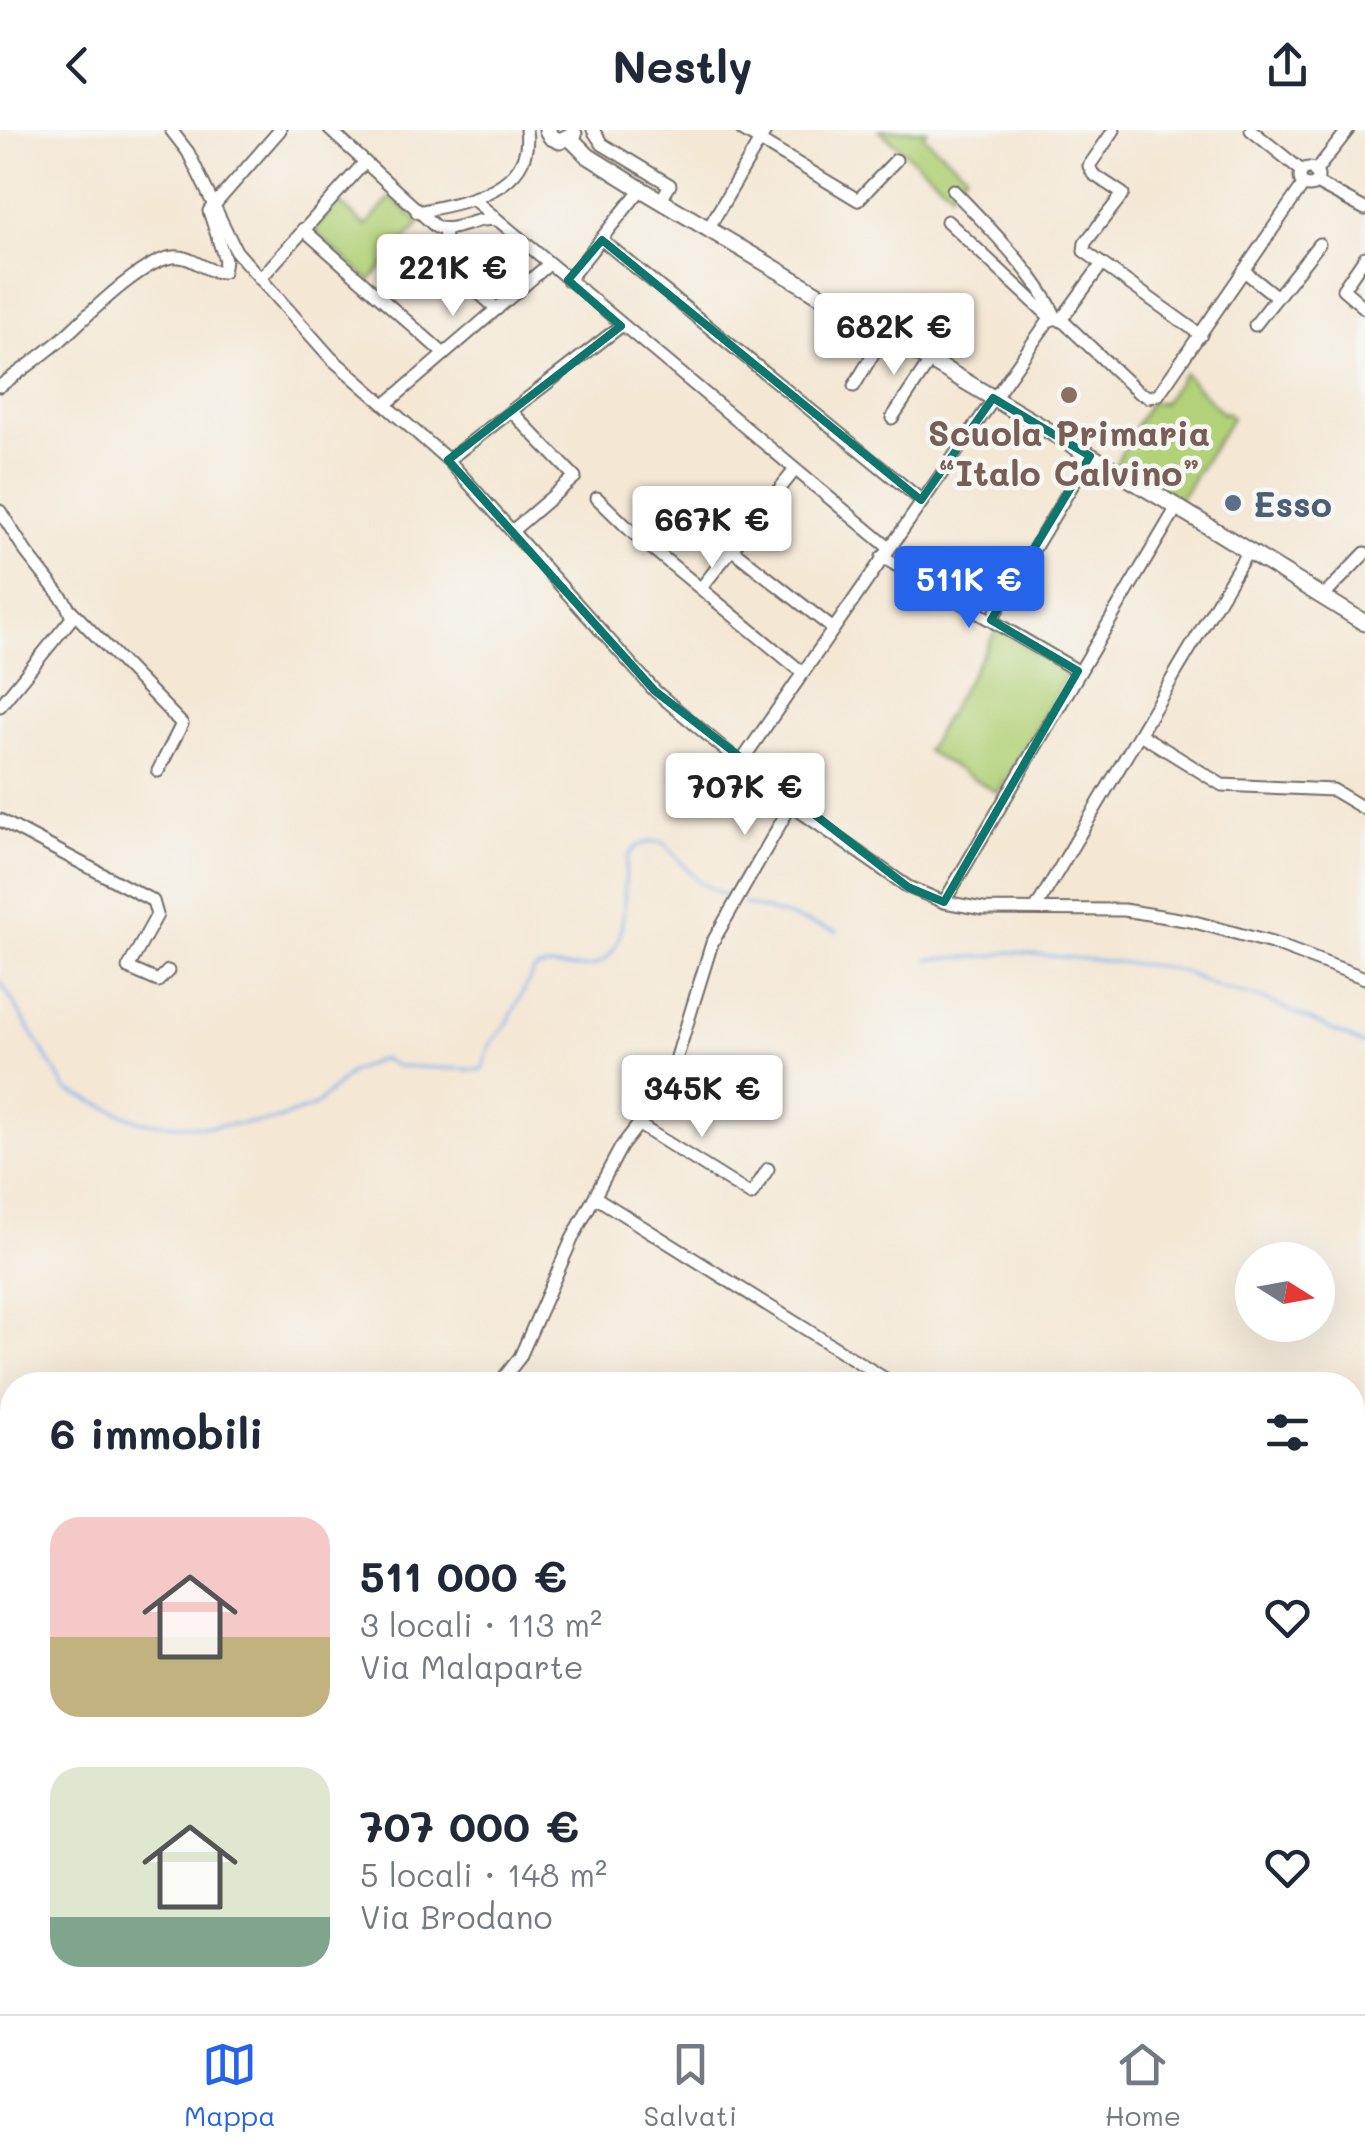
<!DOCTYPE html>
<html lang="it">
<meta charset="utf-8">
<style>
body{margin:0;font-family:Mali,sans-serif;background:#f2f2f3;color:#1f2937;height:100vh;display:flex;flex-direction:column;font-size:38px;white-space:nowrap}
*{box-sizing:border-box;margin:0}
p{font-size:32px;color:#747a83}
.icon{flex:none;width:55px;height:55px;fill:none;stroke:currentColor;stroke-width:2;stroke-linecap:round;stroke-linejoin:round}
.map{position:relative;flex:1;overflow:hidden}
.details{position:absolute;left:0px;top:1242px;width:1365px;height:642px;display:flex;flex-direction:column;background:#fff;border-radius:40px 40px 0 0;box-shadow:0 10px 40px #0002}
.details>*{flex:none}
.needle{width:65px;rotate:101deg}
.fabs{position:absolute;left:1235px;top:1112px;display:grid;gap:20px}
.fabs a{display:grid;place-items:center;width:100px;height:100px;border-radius:50%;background:#fff;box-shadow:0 10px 40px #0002;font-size:50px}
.price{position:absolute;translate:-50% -85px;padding:0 22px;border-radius:10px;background:#fff;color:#222;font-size:32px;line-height:65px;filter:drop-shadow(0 2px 5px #0008)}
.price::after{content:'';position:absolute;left:50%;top:60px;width:30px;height:22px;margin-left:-15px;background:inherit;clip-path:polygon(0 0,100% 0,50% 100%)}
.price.selected{background:#2563eb;color:#fff}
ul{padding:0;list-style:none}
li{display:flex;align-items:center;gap:30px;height:250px;padding:0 50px}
li span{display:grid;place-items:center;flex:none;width:280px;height:200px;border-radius:30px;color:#555}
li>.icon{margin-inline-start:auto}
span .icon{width:120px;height:120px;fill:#fffc;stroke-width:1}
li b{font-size:42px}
h2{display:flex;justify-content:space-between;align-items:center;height:120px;padding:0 50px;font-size:42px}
header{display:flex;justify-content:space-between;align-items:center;height:130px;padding:0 50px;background:#fff;font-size:45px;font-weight:700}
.dock{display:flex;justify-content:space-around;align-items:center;height:140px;border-top:2px solid #e0e1e3;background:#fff;font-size:28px;color:#747a83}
.dock a{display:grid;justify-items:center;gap:5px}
.dock .selected{color:#2563eb}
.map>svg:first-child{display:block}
.green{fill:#b2d179;stroke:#6e7e52;stroke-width:2.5}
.forest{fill:#8db369;stroke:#5c6f4a;stroke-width:2.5}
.water{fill:#7db4ec;stroke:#54708c;stroke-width:2.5}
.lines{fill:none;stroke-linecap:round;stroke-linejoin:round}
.stream{stroke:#7db4ec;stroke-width:2.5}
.minor-casing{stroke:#716d66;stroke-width:15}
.major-casing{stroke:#716d66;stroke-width:19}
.minor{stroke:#fff;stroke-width:11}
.major{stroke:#fff;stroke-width:15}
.marked{fill:none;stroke:#0f766e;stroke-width:8;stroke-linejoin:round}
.education-dot{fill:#8d6e63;stroke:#f6f6f2;stroke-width:4}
.service-dot{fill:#5c6f8a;stroke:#f6f6f2;stroke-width:4}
.labels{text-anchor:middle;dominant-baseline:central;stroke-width:9;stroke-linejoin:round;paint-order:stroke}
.education-label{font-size:35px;font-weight:bold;fill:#785e54;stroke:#f6f6f2}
.service-label{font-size:35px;font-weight:bold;fill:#4e5e75;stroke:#f6f6f2;text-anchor:start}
</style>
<header><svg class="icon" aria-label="back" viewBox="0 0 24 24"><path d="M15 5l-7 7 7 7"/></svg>Nestly<svg class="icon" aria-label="share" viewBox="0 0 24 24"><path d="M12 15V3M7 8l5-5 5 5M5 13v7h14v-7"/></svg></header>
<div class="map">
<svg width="1365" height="1884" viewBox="0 0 1365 1884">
<rect width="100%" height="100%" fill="#f6f6f2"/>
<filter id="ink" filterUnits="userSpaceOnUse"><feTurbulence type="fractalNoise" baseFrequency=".01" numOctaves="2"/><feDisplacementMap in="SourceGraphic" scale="20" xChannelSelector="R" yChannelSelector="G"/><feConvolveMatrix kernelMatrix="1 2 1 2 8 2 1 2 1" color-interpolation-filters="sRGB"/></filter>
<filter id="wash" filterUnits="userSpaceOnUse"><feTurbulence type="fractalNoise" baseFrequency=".0048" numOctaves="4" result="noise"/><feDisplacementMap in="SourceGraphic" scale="40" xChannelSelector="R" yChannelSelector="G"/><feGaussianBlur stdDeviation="2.25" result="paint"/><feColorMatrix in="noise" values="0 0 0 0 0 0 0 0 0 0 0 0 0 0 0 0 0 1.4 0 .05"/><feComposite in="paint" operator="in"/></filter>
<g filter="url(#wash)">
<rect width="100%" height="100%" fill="#f4e7d4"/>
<g class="green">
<path d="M879 0H927L923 6 966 43 951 62Z"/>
<path d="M391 67 420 93 370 151 316 103V97L338 72 366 96Z"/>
<path d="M1184 243 1223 284 1226 282 1232 288 1178 372 1115 335 1149 273H1163Z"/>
<path d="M997 499 1068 544 998 663 926 621Z"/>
</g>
<g class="forest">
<path d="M0 1408 12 1411V1536L0 1530Z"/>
<path d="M685 1872 689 1884H446L441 1873Z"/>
</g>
<path class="water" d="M162 1873H251L303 1884H180Z"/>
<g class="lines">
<g class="stream">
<path d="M743 773 838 802"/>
<path d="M929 829 992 826 1010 822 1158 836 1184 842 1216 857 1264 869 1365 915"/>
<path d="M0 851 67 960 141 992 204 997 272 991 315 976 351 942 377 930 383 929 396 936 482 940 490 915 507 894 534 840C547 833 566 839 581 838 636 834 619 766 628 727 634 714 649 711 663 712L699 752 731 769"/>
</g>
</g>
</g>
<g filter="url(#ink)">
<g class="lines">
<g class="minor-casing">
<g id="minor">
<path d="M171 0 188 22 236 121 331 228 448 330 655 561 791 675 908 757 944 772 983 779 1124 780 1191 791 1272 813 1365 848"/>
<path d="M330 0 436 97C456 104 475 86 496 90"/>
<path d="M593 0 602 14 670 55 661 70"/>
<path d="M742 0 858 70 896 30"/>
<path d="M1114 0 1089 36 1093 44 1123 64 1085 113 1084 121 1201 205"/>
<path d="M1251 0 1302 41"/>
<circle cx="1309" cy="47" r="9"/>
<path d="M1315 42 1348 0"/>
<path d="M1316 53 1365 79"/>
<path d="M953 60C984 92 1039 147 1056 188"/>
<path d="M474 70 888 417"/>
<path d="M417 82C461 73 535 61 526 0"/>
<path d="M947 91 1052 189"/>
<path d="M303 99 444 224"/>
<path d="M708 99 766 0"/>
<path d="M444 100 448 136 497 179"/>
<path d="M602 110 921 370"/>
<path d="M1365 127 1343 159 1365 178"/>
<path d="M1244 141 1277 167"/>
<path d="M260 149 364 33"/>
<path d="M568 150 641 59"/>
<path d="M1061 190 1102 134"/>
<path d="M1255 195 1319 114"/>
<path d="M0 256C21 241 42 226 62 209 86 187 142 130 173 127 193 125 205 143 223 142L225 130 209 81 280 0"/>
<path d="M854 256 885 204"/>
<path d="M385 275 549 134"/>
<path d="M511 281 575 347 512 401"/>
<path d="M892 288 930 231"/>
<path d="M448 330 621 196"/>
<path d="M597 368 632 402 802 542"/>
<path d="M669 370 832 498"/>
<path d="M0 381 26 422 66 473 72 488 0 576"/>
<path d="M882 427 1078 541"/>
<path d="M701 458 794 341"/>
<path d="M1322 468 1365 423"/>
<path d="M69 478 182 594 158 641"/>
<path d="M991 490 1090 326"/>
<path d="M1140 604 1222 655 1333 660 1365 679"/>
<path d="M741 632 1048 191 1056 188 1065 193 1138 262 1149 267 1158 265 1303 55"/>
<path d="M0 690 153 771 157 785 128 838 158 851 168 841"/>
<path d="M944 772 1177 377"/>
<path d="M1036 778 1248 421"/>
<path d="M639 995 751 1065 768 1039"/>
<path d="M595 1067 895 1255"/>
<path d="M498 1255 520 1227 572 1109 621 1017 668 956 712 813 791 675"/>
<path d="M0 1330 12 1341"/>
<path d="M1352 1474 1365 1484"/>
<path d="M1352 1614 1365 1607"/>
<path d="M881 1872 902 1884"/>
<path d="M1263 1872 1298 1884"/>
<path d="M1157 1884 1164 1872"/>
</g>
</g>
<g class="major-casing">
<g id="major">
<path d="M547 0 551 7 560 11 574 4"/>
<path d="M570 8 588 26 641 59 1177 377 1365 493"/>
</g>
</g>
<use href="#minor" class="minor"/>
<use href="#major" class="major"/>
</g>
</g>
<path class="marked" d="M602 110 921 370 993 268 1090 326 991 490 1078 541 944 772 908 757 655 561 448 330 621 196 568 150Z"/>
<circle class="education-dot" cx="1069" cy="265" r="10"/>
<circle class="service-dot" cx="1233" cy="373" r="10"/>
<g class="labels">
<g class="education-label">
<text x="1069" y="302">Scuola Primaria<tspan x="1069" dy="40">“Italo Calvino”</tspan></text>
</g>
<g class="service-label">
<text x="1253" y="373">Esso</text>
</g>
</g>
</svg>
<div class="fabs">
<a><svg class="needle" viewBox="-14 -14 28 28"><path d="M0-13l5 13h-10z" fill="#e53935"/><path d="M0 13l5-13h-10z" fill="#747a83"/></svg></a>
</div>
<b class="price" style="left:453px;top:189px">221K €</b>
<b class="price" style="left:894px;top:248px">682K €</b>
<b class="price" style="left:712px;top:441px">667K €</b>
<b class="price selected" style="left:969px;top:501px">511K €</b>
<b class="price" style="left:745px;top:708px">707K €</b>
<b class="price" style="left:702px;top:1010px">345K €</b>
<section class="details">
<h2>6 immobili<svg class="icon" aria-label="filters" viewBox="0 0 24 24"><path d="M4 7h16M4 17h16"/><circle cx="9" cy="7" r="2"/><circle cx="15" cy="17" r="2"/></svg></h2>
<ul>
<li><span style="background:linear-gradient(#f6c9c9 60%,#c2b280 0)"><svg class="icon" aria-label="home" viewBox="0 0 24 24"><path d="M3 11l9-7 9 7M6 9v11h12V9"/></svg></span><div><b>511 000 €</b><p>3 locali · 113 m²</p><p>Via Malaparte</p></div><svg class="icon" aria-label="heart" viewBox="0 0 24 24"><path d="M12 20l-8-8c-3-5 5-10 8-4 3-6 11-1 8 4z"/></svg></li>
<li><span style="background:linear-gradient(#dfe7d0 75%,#7fa58c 0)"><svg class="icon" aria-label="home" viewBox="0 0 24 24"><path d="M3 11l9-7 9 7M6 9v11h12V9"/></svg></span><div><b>707 000 €</b><p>5 locali · 148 m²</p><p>Via Brodano</p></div><svg class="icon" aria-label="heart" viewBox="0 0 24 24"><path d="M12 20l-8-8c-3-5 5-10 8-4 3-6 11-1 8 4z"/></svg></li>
</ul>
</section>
</div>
<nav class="dock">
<a class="selected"><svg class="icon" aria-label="map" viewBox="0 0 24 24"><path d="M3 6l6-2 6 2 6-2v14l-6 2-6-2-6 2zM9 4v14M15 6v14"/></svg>Mappa</a>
<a><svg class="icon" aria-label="saved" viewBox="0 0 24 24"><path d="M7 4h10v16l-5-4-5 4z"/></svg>Salvati</a>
<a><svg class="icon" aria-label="home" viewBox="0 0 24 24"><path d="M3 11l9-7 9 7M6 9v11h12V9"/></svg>Home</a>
</nav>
